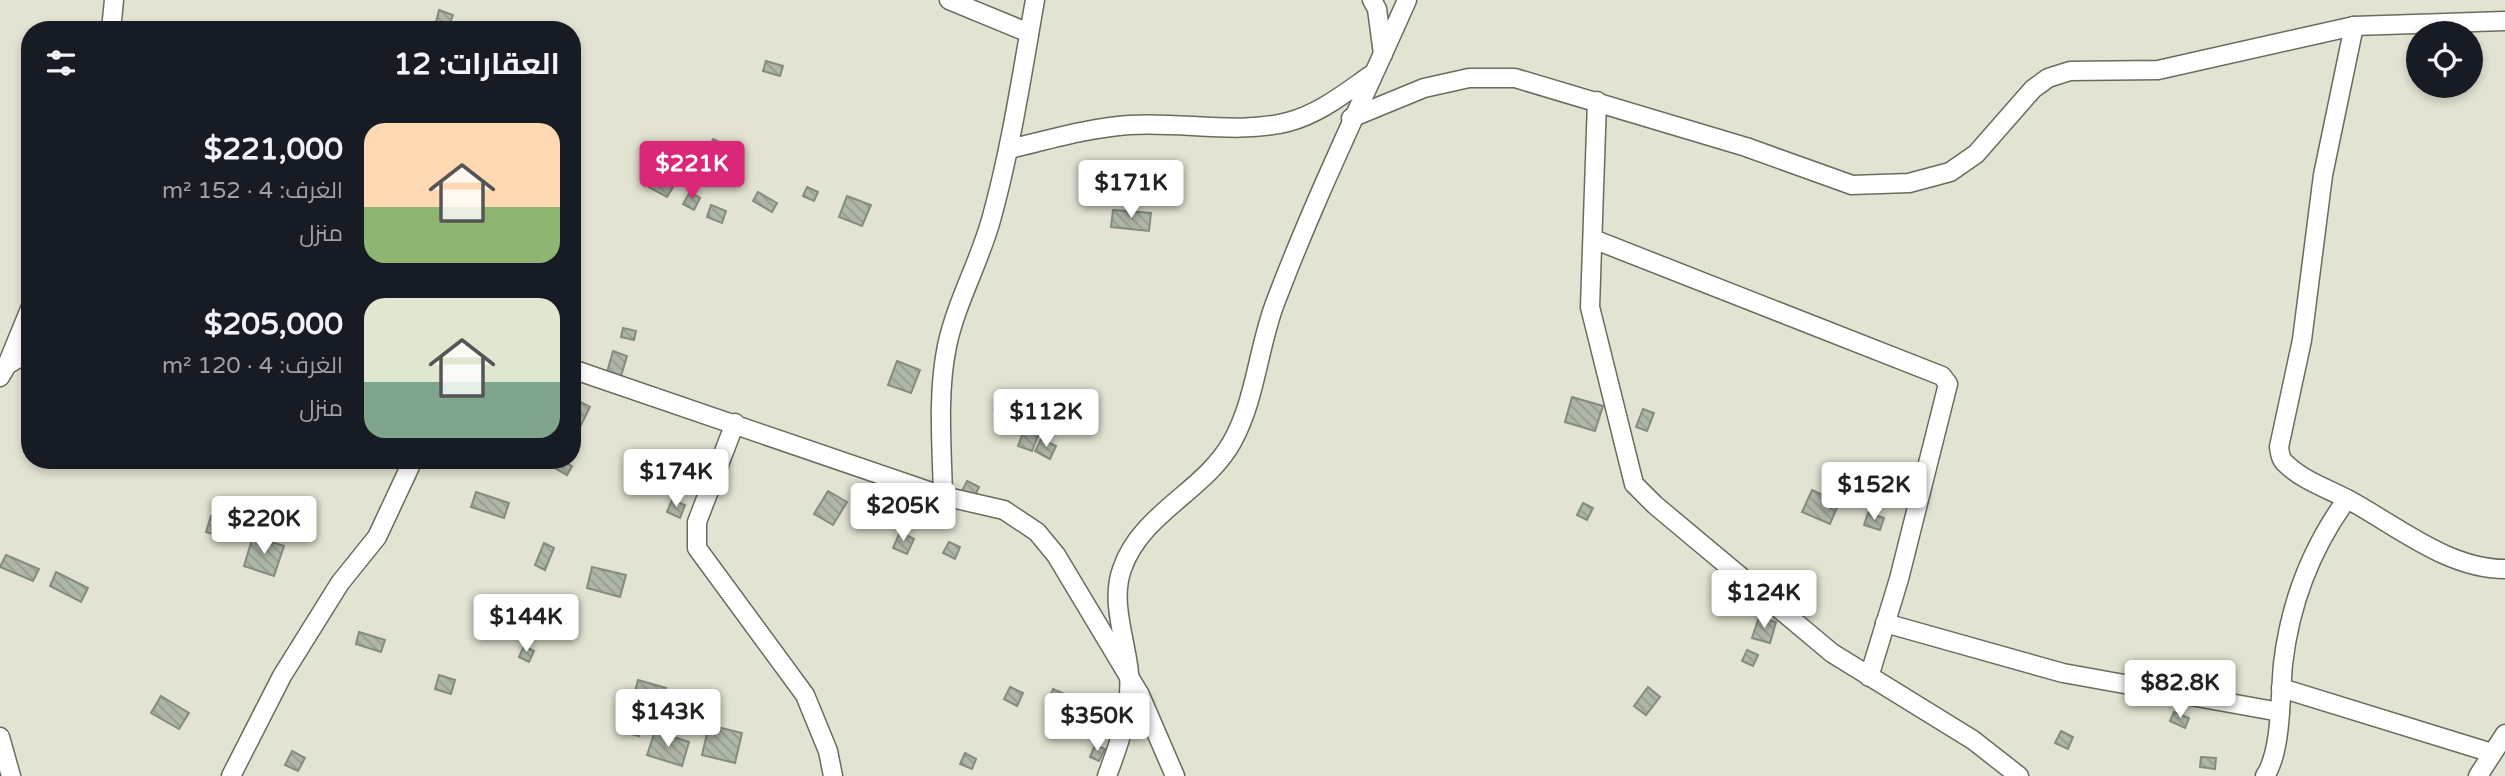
<!DOCTYPE html>
<html lang="ar">
<meta charset="utf-8">
<style>
body{margin:0;font-family:"Varela Round",Cairo,sans-serif;background:#20242c;color:#f1f3f6;direction:rtl;height:100vh;display:flex;flex-direction:column;font-size:26px;white-space:nowrap}
*{box-sizing:border-box;margin:0}
p{font-size:23px;color:#9ea1a6}
.icon{flex:none;width:38px;height:38px;fill:none;stroke:currentColor;stroke-width:2;stroke-linecap:round;stroke-linejoin:round}
.map{position:relative;flex:1;overflow:hidden;direction:ltr}
.side{position:absolute;left:21px;top:21px;width:560px;height:448px;display:flex;flex-direction:column;background:#171b24;border-radius:28px;box-shadow:0 4px 10px #0003;direction:rtl}
.side>*{flex:none}
.controls{position:absolute;left:2406px;top:21px;display:grid;gap:14px}
.controls a{display:grid;place-items:center;width:77px;height:77px;border-radius:50%;background:#171b24;box-shadow:0 4px 10px #0003;font-size:35px}
.price{position:absolute;translate:-50% -60px;padding:0 16px;border-radius:7px;background:#fff;color:#222;font-size:23px;line-height:46px;filter:drop-shadow(0 2px 4px #0008)}
.price::after{content:'';position:absolute;left:50%;top:42px;width:21px;height:16px;margin-left:-10px;background:inherit;clip-path:polygon(0 0,100% 0,50% 100%)}
.price.on{background:#db2777;color:#fff}
ul{padding:0;list-style:none}
li{display:flex;align-items:center;gap:21px;height:175px;padding:0 21px}
li span{display:grid;place-items:center;flex:none;width:196px;height:140px;border-radius:21px;color:#555}
li>.icon{margin-inline-start:auto}
span .icon{width:84px;height:84px;fill:#fffc;stroke-width:1}
li b{font-size:30px}
h2{display:flex;justify-content:space-between;align-items:center;height:84px;padding:0 21px;font-size:30px}
.map>svg:first-child{display:block}
.building{fill:url(#building-back-hatch);stroke:#848c7e;stroke-width:2}
.lines{fill:none;stroke-linecap:round;stroke-linejoin:round}
.street-casing{stroke:#6b6b5d;stroke-width:21}
.street{stroke:#fff;stroke-width:18}
</style>
<div class="map">
<svg width="2505" height="776" viewBox="0 0 2505 776">
<defs>
<pattern id="building-back-hatch" width="6" height="6" patternUnits="userSpaceOnUse" patternTransform="scale(1.75)"><rect width="6" height="6" fill="#adb6a7"/><path d="M-1 5l2 2M0 0l6 6M5-1l2 2" fill="none" stroke="#949c8f"/></pattern>
</defs>
<rect width="100%" height="100%" fill="#e3e3d3"/>
<g class="building">
<path d="M439 10 453 15 449 26 436 22Z"/>
<path d="M766 61 783 66 780 76 763 71Z"/>
<path d="M713 139 723 144 718 154 708 149Z"/>
<path d="M655 176 673 187 667 197 649 187Z"/>
<path d="M807 187 818 192 814 201 803 196Z"/>
<path d="M690 192 700 198 694 210 683 204Z"/>
<path d="M758 192 777 203 772 212 753 201Z"/>
<path d="M847 196 871 205 862 226 839 217Z"/>
<path d="M711 205 726 211 722 223 707 217Z"/>
<path d="M1113 210 1151 213 1149 231 1111 227Z"/>
<path d="M623 328 636 331 634 340 621 337Z"/>
<path d="M613 351 627 356 621 376 607 372Z"/>
<path d="M897 361 920 370 911 393 888 385Z"/>
<path d="M1572 397 1603 406 1595 431 1565 422Z"/>
<path d="M999 399 1011 405 1006 415 994 410Z"/>
<path d="M581 402 590 407 580 427 572 423V417Z"/>
<path d="M1643 409 1654 413 1647 431 1636 427Z"/>
<path d="M1054 411 1066 417 1060 429 1048 424Z"/>
<path d="M1029 417 1043 423 1032 451 1018 446Z"/>
<path d="M1041 439 1056 446 1050 459 1035 451Z"/>
<path d="M549 460H562L572 466 567 475 548 464Z"/>
<path d="M967 481 979 487 974 498 962 491Z"/>
<path d="M1812 490 1839 503 1830 524 1802 512Z"/>
<path d="M828 491 847 502 833 525 814 514Z"/>
<path d="M476 492 509 503 504 518 471 507Z"/>
<path d="M672 500 685 505 680 518 667 512Z"/>
<path d="M1583 503 1593 508 1587 520 1577 515Z"/>
<path d="M1868 513 1884 518 1880 530 1864 525Z"/>
<path d="M211 516 228 521 224 537 206 532Z"/>
<path d="M900 532 914 539 907 554 893 548Z"/>
<path d="M253 536 284 546 274 576 244 566Z"/>
<path d="M949 542 960 547 955 559 943 553Z"/>
<path d="M544 543 554 548 545 570 535 565Z"/>
<path d="M6 555 39 569 33 581 0 567Z"/>
<path d="M592 567 626 575 620 597 587 588Z"/>
<path d="M56 572 88 588 81 602 50 586Z"/>
<path d="M1759 617 1776 622 1770 643 1752 638Z"/>
<path d="M359 632 385 640 381 652 356 644Z"/>
<path d="M524 646 534 651 529 662 519 657Z"/>
<path d="M1747 650 1758 655 1753 666 1742 661Z"/>
<path d="M439 675 455 680 451 694 435 689Z"/>
<path d="M638 680 666 688 659 715 631 707Z"/>
<path d="M1010 687 1023 693 1017 706 1004 699Z"/>
<path d="M1648 687 1660 697 1646 715 1634 706Z"/>
<path d="M1053 689 1105 711 1100 724 1048 702Z"/>
<path d="M161 696 189 713 179 729 151 713Z"/>
<path d="M630 708 646 713 639 736 623 732Z"/>
<path d="M2174 712 2189 718 2185 728 2170 721Z"/>
<path d="M709 725 742 733 735 763 702 755Z"/>
<path d="M655 731 689 742 682 766 647 755Z"/>
<path d="M2061 731 2073 737 2068 749 2055 743Z"/>
<path d="M1095 745 1105 749 1099 761 1090 757Z"/>
<path d="M292 751 305 758 298 771 285 765Z"/>
<path d="M965 753 976 759 972 769 960 764Z"/>
<path d="M2201 757 2216 758 2215 769 2200 767Z"/>
</g>
<g class="lines">
<g class="street-casing">
<g id="street">
<path d="M949 0 1029 33"/>
<path d="M1372 0 1377 9 1383 54"/>
<path d="M2354 26 2323 175 2302 340 2279 447C2280 453 2280 458 2284 462 2301 480 2327 488 2349 500 2397 526 2448 569 2505 569"/>
<path d="M111 30 114 0"/>
<path d="M1597 101 1590 307 1634 484 1655 505 1832 653 1973 740 2019 776"/>
<path d="M1351 118 1424 88 1469 78H1515L1746 147 1852 185 1909 183 1950 172 1976 154 2033 89 2048 78 2070 71 2158 70 2354 26 2505 21"/>
<path d="M1009 149C1048 140 1088 128 1129 125 1181 121 1237 135 1288 122 1319 114 1345 93 1371 75"/>
<path d="M1593 239 1942 376 1948 384 1899 579 1869 677"/>
<path d="M7 365 30 309"/>
<path d="M572 369 943 496 1004 510 1037 532 1056 555 1140 695 1175 776"/>
<path d="M0 377 7 365 30 351"/>
<path d="M735 423 697 522V548L805 695 828 751 833 776"/>
<path d="M943 496C942 448 937 394 947 346 956 303 979 263 991 220 1011 148 1022 74 1035 0"/>
<path d="M1885 623 2063 673 2280 712"/>
<path d="M2281 688 2492 753"/>
<path d="M0 737 11 776"/>
<path d="M231 776 282 676 340 583 377 537 413 460"/>
<path d="M1107 776C1119 744 1132 709 1129 673 1126 640 1110 602 1122 569 1141 513 1204 492 1232 442 1255 401 1258 350 1274 306 1313 202 1362 102 1407 0"/>
<path d="M2265 776C2282 751 2280 694 2283 664 2290 604 2312 547 2347 499"/>
<path d="M2478 776 2505 734"/>
</g>
</g>
<use href="#street" class="street"/>
</g>
</svg>
<div class="controls">
<a><svg class="icon" aria-label="locate" viewBox="0 0 24 24"><circle cx="12" cy="12" r="6"/><path d="M12 2v4M12 18v4M2 12h4M18 12h4"/></svg></a>
</div>
<b class="price on" style="left:692px;top:201px">$221K</b>
<b class="price" style="left:1131px;top:220px">$171K</b>
<b class="price" style="left:1046px;top:449px">$112K</b>
<b class="price" style="left:676px;top:509px">$174K</b>
<b class="price" style="left:1874px;top:522px">$152K</b>
<b class="price" style="left:903px;top:543px">$205K</b>
<b class="price" style="left:264px;top:556px">$220K</b>
<b class="price" style="left:1764px;top:630px">$124K</b>
<b class="price" style="left:526px;top:654px">$144K</b>
<b class="price" style="left:2180px;top:720px">$82.8K</b>
<b class="price" style="left:668px;top:749px">$143K</b>
<b class="price" style="left:1097px;top:753px">$350K</b>
<section class="side">
<h2>العقارات: 12<svg class="icon" aria-label="filters" viewBox="0 0 24 24"><path d="M4 7h16M4 17h16"/><circle cx="9" cy="7" r="2"/><circle cx="15" cy="17" r="2"/></svg></h2>
<ul>
<li><span style="background:linear-gradient(#ffd9b3 60%,#8fb573 0)"><svg class="icon" aria-label="home" viewBox="0 0 24 24"><path d="M3 11l9-7 9 7M6 9v11h12V9"/></svg></span><div><b>$221,000</b><p>الغرف: 4 · 152 m²</p><p>منزل</p></div></li>
<li><span style="background:linear-gradient(#dfe7d0 60%,#7fa58c 0)"><svg class="icon" aria-label="home" viewBox="0 0 24 24"><path d="M3 11l9-7 9 7M6 9v11h12V9"/></svg></span><div><b>$205,000</b><p>الغرف: 4 · 120 m²</p><p>منزل</p></div></li>
</ul>
</section>
</div>
